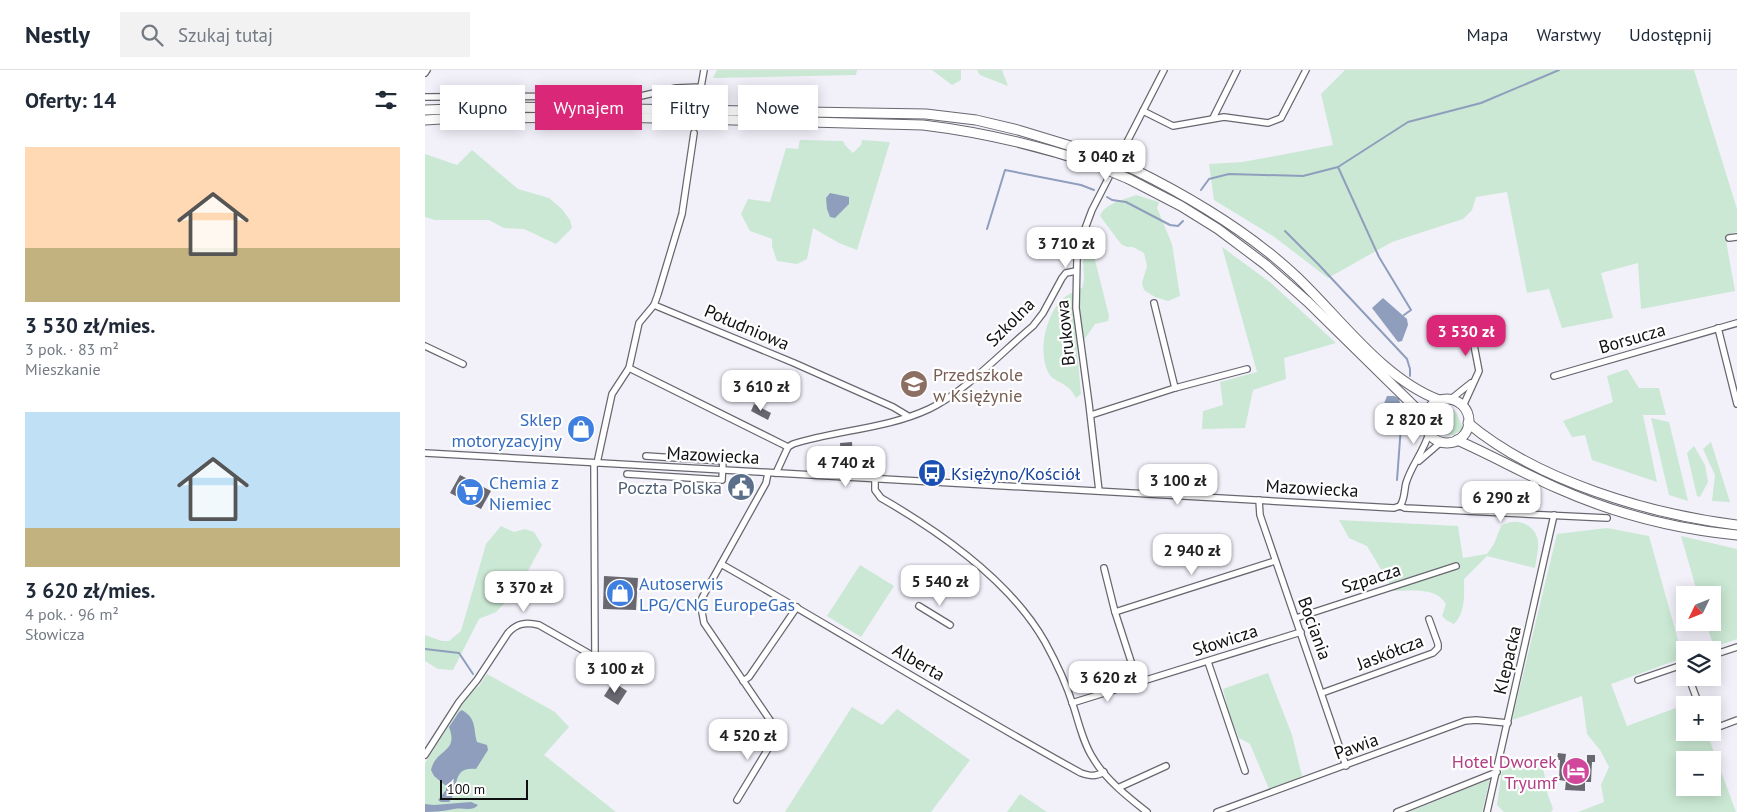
<!DOCTYPE html>
<html lang="pl">
<meta charset="utf-8">
<style>
body{margin:0;font-family:"PT Sans",sans-serif;background:#f2f2f3;color:#1f2937;height:100vh;display:flex;flex-direction:column;font-size:19px;white-space:nowrap}
*{box-sizing:border-box;margin:0}
p{font-size:16px;color:#747a83}
.icon{flex:none;width:28px;height:28px;fill:none;stroke:currentColor;stroke-width:2;stroke-linecap:round;stroke-linejoin:round}
.map{position:relative;flex:1;overflow:hidden}
.sheet{display:flex;flex-direction:column;background:#fff;width:425px}
.sheet>*{flex:none}
.banner{position:absolute;left:15px;top:15px;width:475px;height:45px;display:flex;gap:10px}
.needle{width:32px;rotate:227deg}
.fabs{position:absolute;left:1251px;top:516px;display:grid;gap:10px}
.fabs a{display:grid;place-items:center;width:45px;height:45px;border-radius:0px;background:#fff;box-shadow:0 2px 12px #0003;font-size:25px}
.scale{position:absolute;left:15px;bottom:12px;width:88px;box-sizing:border-box;padding-left:5px;border:2px solid #101013;border-top:0;font-size:14px;line-height:18px;white-space:nowrap;color:#101013;-webkit-text-stroke:4px #fff;paint-order:stroke}
.price{position:absolute;translate:-50% -42px;padding:0 11px;border-radius:10px;background:#fff;color:#222;font-size:16px;line-height:32px;filter:drop-shadow(0 1px 2px #0008)}
.price::after{content:'';position:absolute;left:50%;top:30px;width:15px;height:11px;margin-left:-8px;background:inherit;clip-path:polygon(0 0,100% 0,50% 100%)}
.price.on{background:#db2777;color:#fff}
ul{padding:0;list-style:none}
li{display:grid;align-content:center;gap:10px;height:265px;padding:0 25px}
li span{display:grid;place-items:center;height:155px;border-radius:0px;color:#555}
li>.icon{margin-inline-start:auto}
span .icon{width:90px;height:90px;fill:#fffc;stroke-width:1}
li b{font-size:21px}
h2{display:flex;justify-content:space-between;align-items:center;height:60px;padding:0 25px;font-size:21px}
.chip{padding:0 18px;border-radius:0px;background:#fff;box-shadow:0 2px 12px #0003;font-size:18px;line-height:45px}
.chip.on{background:#db2777;color:#fff}
header{display:flex;align-items:center;gap:30px;box-sizing:border-box;height:70px;padding:0 25px;background:#fff;border-bottom:1px solid #e0e1e3}
header strong{font-size:24px}
nav{display:flex;gap:28px;margin-inline-start:auto;font-size:18px}
.search{width:350px;height:45px;background:#f2f2f3;display:flex;align-items:center;gap:12px;box-sizing:border-box;padding:0 18px;border-radius:0px;color:#747a83;font-size:19px}
main{display:flex;flex:1;min-height:0}
.map>svg:first-child{display:block}
.green{fill:#cae8d3;fill-rule:evenodd}
.water{fill:#8f9ebc}
.lines{fill:none;stroke-linecap:round;stroke-linejoin:round}
.stream{stroke:#8f9ebc;stroke-width:2}
.building{fill:#696871}
.street-casing{stroke:#68676f;stroke-width:8}
.secondary-casing{stroke:#68676f;stroke-width:11}
.street{stroke:#fff;stroke-width:5.5}
.secondary{stroke:#fff;stroke-width:9}
.secondary-bridge-casing{stroke:#68676f;stroke-width:11;stroke-linecap:butt}
.secondary-bridge{stroke:#fff;stroke-width:9}
.labels{text-anchor:middle;dominant-baseline:central;stroke-width:4.5;stroke-linejoin:round;paint-order:stroke}
.street-label{font-size:18px;fill:#101013;stroke:#fff}
.education-label{font-size:18px;fill:#785e54;stroke:#fff;text-anchor:start}
.shop-label{font-size:18px;fill:#366cbe;stroke:#fff;text-anchor:start}
.transit-label{font-size:18px;fill:#164399;stroke:#fff;text-anchor:start}
.service-label{font-size:18px;fill:#4e5e75;stroke:#fff;text-anchor:end}
.hotel-label{font-size:18px;fill:#b23c85;stroke:#fff;text-anchor:end}
</style>
<header>
<strong>Nestly</strong>
<div class="search"><svg class="icon" aria-label="search" viewBox="0 0 24 24"><circle cx="10" cy="10" r="6"/><path d="M15 15l6 6"/></svg>Szukaj tutaj</div>
<nav><a>Mapa</a><a>Warstwy</a><a>Udostępnij</a></nav>
</header>
<main>
<section class="sheet">
<h2>Oferty: 14<svg class="icon" aria-label="filters" viewBox="0 0 24 24"><path d="M4 7h16M4 17h16"/><circle cx="9" cy="7" r="2"/><circle cx="15" cy="17" r="2"/></svg></h2>
<ul>
<li><span style="background:linear-gradient(#ffd9b3 65%,#c2b280 0)"><svg class="icon" aria-label="home" viewBox="0 0 24 24"><path d="M3 11l9-7 9 7M6 9v11h12V9"/></svg></span><div><b>3 530 zł/mies.</b><p>3 pok. · 83 m²</p><p>Mieszkanie</p></div></li>
<li><span style="background:linear-gradient(#bfe0f5 75%,#c2b280 0)"><svg class="icon" aria-label="home" viewBox="0 0 24 24"><path d="M3 11l9-7 9 7M6 9v11h12V9"/></svg></span><div><b>3 620 zł/mies.</b><p>4 pok. · 96 m²</p><p>Słowicza</p></div></li>
</ul>
</section>
<div class="map">
<svg width="1312" height="742" viewBox="0 0 1312 742">
<rect width="100%" height="100%" fill="#f2f1fa"/>
<g class="green">
<path d="M292 0H432L431 5 288 8Z"/>
<path d="M507 0H536V10L527 15Z"/>
<path d="M552 0H577L583 16 555 5Z"/>
<path d="M920 0H1269L1312 139V162L1300 165 1310 221 1216 239 1213 193 1176 203 1188 248 1137 258 1124 219 1102 223 1082 122 1051 127 1047 140 1038 149 967 172 903 208 848 166 789 130 784 94 818 92 908 75 896 24Z"/>
<path d="M375 70 418 71 420 75 428 83 436 75 437 70 465 72 432 180 414 173 388 158 382 189 372 194 352 191 347 176V169L325 161 316 144 323 129 345 132 361 78 373 79Z"/>
<path d="M47 80 93 119 124 128 137 139 145 150 147 158 131 174 99 159 79 158 64 150H10L0 147V84L32 95Z"/>
<path d="M711 125 734 132 732 138 747 174 755 226 743 231 730 227 719 220 717 213 722 196 719 183 708 177H702L696 174 675 146C680 133 698 130 711 125Z"/>
<path d="M797 177 846 213 911 273 859 288 861 309 828 320 820 358 777 359 778 341 798 335 795 312 832 302Z"/>
<path d="M666 178 668 182 684 246 683 251 670 254 652 280 656 324 651 328C648 323 645 318 641 316 636 312 628 310 625 305 611 285 621 241 640 227 645 223 651 221 657 218 662 205 655 192 660 179Z"/>
<path d="M1202 299 1214 318H1234L1241 345H1218L1232 412 1167 390 1160 365 1147 367 1138 351 1188 332 1182 306Z"/>
<path d="M1018 335C1033 337 1032 347 1038 357 1032 366 1020 369 1012 359 1009 354 1009 348 1005 343L1012 336Z"/>
<path d="M1226 348 1244 352 1263 431 1244 425Z"/>
<path d="M1286 372 1305 432 1287 431 1290 405 1278 379Z"/>
<path d="M1269 376 1280 395 1283 412 1275 427 1272 426 1262 383Z"/>
<path d="M914 450 1033 456 1038 488 1062 484 1069 474 1076 456C1090 447 1110 453 1113 471 1114 479 1111 490 1110 498L1062 486 1039 509C1039 525 1041 542 1029 554L1021 550 1017 546 1021 534C1011 517 987 521 969 521L942 476 924 468Z"/>
<path d="M76 456 89 462 100 459 109 462 117 475 92 521 71 542 54 549 28 600 13 599 0 591V565L17 571H24L36 561 61 474Z"/>
<path d="M1182 458 1224 466 1258 588 1186 614 1202 656 1270 631 1271 635H1260V662L1282 663 1311 742H1153L1179 732 1176 715 1184 697 1175 680 1162 664 1157 626 1087 650 1132 464ZM1260 690H1288V718H1260Z"/>
<path d="M1256 466 1312 479V569L1289 577 1281 553 1288 552V525H1273Z"/>
<path d="M435 495 469 516 436 567 402 546Z"/>
<path d="M843 603 867 665 877 706 851 719H844L825 674 814 668 805 646 798 619Z"/>
<path d="M62 604 130 642 144 657 119 685 191 742H0V693L46 621 54 616Z"/>
<path d="M427 637 457 655 472 639 545 690 506 742H360Z"/>
<path d="M1088 687C1100 698 1101 703 1117 696 1121 706 1120 717 1124 728 1125 732 1127 734 1128 739L1126 742H1079L1072 735 1078 693 1082 689Z"/>
<path d="M1065 709 1057 742H984Z"/>
<path d="M595 724 622 742H582Z"/>
</g>
<g class="water">
<path d="M405 123 424 127V134L410 148 405 147 402 139 401 128Z"/>
<path d="M958 228 982 249 983 255 977 271 973 272 947 238Z"/>
<path d="M962 326H969L974 328 975 333 970 356 957 355 956 351 960 340 958 336Z"/>
<path d="M37 640C52 649 48 658 52 672L62 675 63 680 51 699C25 696 35 720 24 732H16L13 730 21 720V716L9 706 6 700C11 678 34 683 24 657L34 642Z"/>
<path d="M46 732 53 735C47 742 38 737 29 739 20 741 11 742 0 742V734L9 735Z"/>
</g>
<g class="lines">
<g class="stream">
<path d="M776 120 784 109 804 104 878 106 913 97"/>
<path d="M682 127 687 130 701 132 745 155 753 156 758 151"/>
<path d="M562 159 580 100 656 115 669 120"/>
<path d="M860 161 894 195 982 289 985 299V306"/>
<path d="M979 245 986 240 954 187 913 97 983 52 1056 33 1134 0"/>
<path d="M972 410 976 356 979 335"/>
<path d="M0 579 34 583 48 604"/>
</g>
</g>
<g class="building">
<path d="M329 334 346 343 343 350 326 341Z"/>
<path d="M151 352 166 359 161 368 147 360Z"/>
<path d="M427 372 428 388 416 389 415 373Z"/>
<path d="M35 405 66 421 56 439 25 423Z"/>
<path d="M179 506 213 508 211 540 178 539Z"/>
<path d="M188 612 202 621 193 635 179 626Z"/>
<path d="M1133 683 1141 684 1140 691 1162 692V685H1170V692H1167L1166 712H1160V721L1140 720 1141 711 1134 710 1135 690H1132Z"/>
</g>
<g class="lines">
<g class="street-casing">
<g id="street">
<path d="M0 3 2 0"/>
<path d="M0 27 216 26 251 18 276 17 279 0"/>
<path d="M718 41 748 56 799 47 843 53 856 48 881 0"/>
<path d="M788 48 812 0"/>
<path d="M1304 168 1312 167"/>
<path d="M729 233 750 318"/>
<path d="M229 235 369 293 468 337 483 346"/>
<path d="M1293 258 1312 334"/>
<path d="M0 276 38 294"/>
<path d="M204 298 363 377"/>
<path d="M1129 306 1312 253"/>
<path d="M1026 329 1046 313"/>
<path d="M1038 336 1054 301 1048 270"/>
<path d="M666 345 750 318 822 299"/>
<path d="M0 383 969 438 975 436 980 438 1182 448"/>
<path d="M994 391 1016 372"/>
<path d="M169 393 170 587"/>
<path d="M172 393 187 324 204 298 214 253 229 235 233 224 257 144 269 63"/>
<path d="M351 403 363 377 368 374C412 360 461 359 504 339 540 322 577 282 608 256L618 243 637 208 641 203 651 201"/>
<path d="M202 404 297 410 298 391 221 386"/>
<path d="M450 410V420L456 428C515 462 586 512 620 572 631 592 641 613 648 635 654 653 658 673 668 688 680 709 703 727 722 742"/>
<path d="M674 421 664 334 651 238 652 188 658 164 667 140 739 0"/>
<path d="M834 430 835 445 921 696"/>
<path d="M975 436C980 429 979 421 981 413 986 396 999 381 1004 363"/>
<path d="M296 494C416 562 534 636 656 703 665 706 670 707 679 702"/>
<path d="M679 498 690 542 713 613"/>
<path d="M494 536 525 555"/>
<path d="M690 542 850 491"/>
<path d="M871 548 1031 496"/>
<path d="M1288 585 1312 577"/>
<path d="M783 592 820 701"/>
<path d="M1264 608 1274 635"/>
<path d="M1213 610 1260 594"/>
<path d="M318 611 324 607 372 537"/>
<path d="M897 623 1008 583 1013 578V574L1004 549"/>
<path d="M647 633 876 562"/>
<path d="M1288 659 1312 650"/>
<path d="M0 685 34 632 52 610 83 563C92 553 101 552 114 555L170 587"/>
<path d="M695 717 741 696"/>
<path d="M312 730 352 664 351 659 279 553 276 537 277 528 341 413 343 403"/>
<path d="M792 742 1040 651 1051 650 1083 653"/>
<path d="M972 742 1072 702"/>
<path d="M1062 742 1129 445"/>
</g>
</g>
<g class="secondary-casing">
<g id="secondary">
<path d="M0 40 82 37 501 44 551 50 593 60 672 84"/>
<path d="M0 50 33 48 190 47 498 55C556 62 612 75 668 94"/>
<path d="M708 99C767 128 824 162 872 207 915 248 958 309 1014 330"/>
<path d="M704 109 756 136 793 159 841 195 883 232 1000 347"/>
<circle cx="1022" cy="351" r="22"/>
<path d="M1043 353C1112 411 1224 444 1312 455"/>
<path d="M1032 370C1066 385 1098 403 1132 418 1188 443 1251 459 1312 465"/>
</g>
</g>
<use href="#street" class="street"/>
<use href="#secondary" class="secondary"/>
<g class="secondary-bridge-casing">
<g id="secondary-bridge">
<path d="M672 84 708 99"/>
<path d="M668 94 704 109"/>
</g>
</g>
<use href="#secondary-bridge" class="secondary-bridge"/>
</g>
<defs>
<g id="school-disc" transform="scale(1.4375)"><circle r="9.5" fill="#8d6e63" stroke="#fff"/><path d="M0-5L7-2L0 1L-7-2ZM-4 1L0 2.5L4 1V4Q0 6-4 4Z" fill="#fff"/></g>
<g id="shop-disc" transform="scale(1.4375)"><circle r="9.5" fill="#3f7fe0" stroke="#fff"/><path d="M-5-2.5h2.3a2.7 3.5 0 0 1 5.4 0H5L5.5 6h-11ZM-1.5-2.5h3a1.5 2.3 0 0 0-3 0Z" fill="#fff"/></g>
<g id="bus-disc" transform="scale(1.4375)"><circle r="9.5" fill="#1a4fb4" stroke="#fff"/><path d="M-5-6H5V4H4V6H2V4H-2V6H-4V4H-5ZM-3.5-4V0h7V-4ZM-3.5 1.2v1.5H-2V1.2ZM2 1.2v1.5H3.5V1.2Z" fill="#fff"/></g>
<g id="civic-disc" transform="scale(1.4375)"><circle r="9.5" fill="#5c6f8a" stroke="#fff"/><path d="M-.6-6.5H3V-4.5H.6V-3L4-1V1h2V6H-6V1h2V-1L-.6-3ZM-1.2 2.5V6h2.4V2.5Z" fill="#fff"/></g>
<g id="supermarket-disc" transform="scale(1.4375)"><circle r="9.5" fill="#3f7fe0" stroke="#fff"/><path d="M-6-5.5h2.5l.6 2H6L4.5 2H-2.5L-4.4-4H-6ZM-1.5 3.2a1.3 1.3 0 1 0 .1 0ZM3 3.2a1.3 1.3 0 1 0 .1 0Z" fill="#fff"/></g>
<g id="hotel-disc" transform="scale(1.4375)"><circle r="9.5" fill="#d1479c" stroke="#fff"/><path d="M-6-4.5h1.5V1H6V5H4.5V3h-9V5H-6ZM-4 0a1.8 1.8 0 1 1 3.6 0ZM.5 0V-2.5h3Q6-2.5 6 0Z" fill="#fff"/></g>
</defs>
<g fill-rule="evenodd">
<use href="#school-disc" x="489" y="314"/>
<use href="#shop-disc" x="156" y="359"/>
<use href="#bus-disc" x="507" y="403"/>
<use href="#civic-disc" x="316" y="417"/>
<use href="#supermarket-disc" x="45" y="422"/>
<use href="#shop-disc" x="195" y="523"/>
<use href="#hotel-disc" x="1151" y="701"/>
</g>
<g class="labels">
<g class="street-label">
<text transform="translate(585 252) rotate(-45)">Szkolna</text>
<text transform="translate(322 257) rotate(23)">Południowa</text>
<text transform="translate(640 263) rotate(-96)">Brukowa</text>
<text transform="translate(1207 268) rotate(-16)">Borsucza</text>
<text transform="translate(288 385) rotate(3)">Mazowiecka</text>
<text transform="translate(887 418) rotate(3)">Mazowiecka</text>
<text transform="translate(946 508) rotate(-18)">Szpacza</text>
<text transform="translate(890 558) rotate(70)">Bociania</text>
<text transform="translate(800 570) rotate(-18)">Słowicza</text>
<text transform="translate(965 582) rotate(-21)">Jaskółcza</text>
<text transform="translate(1082 590) rotate(-77)">Klepacka</text>
<text transform="translate(494 592) rotate(30)">Alberta</text>
<text transform="translate(931 676) rotate(-20)">Pawia</text>
</g>
<g class="education-label">
<text x="508" y="304">Przedszkole<tspan x="508" dy="21">w Księżynie</tspan></text>
</g>
<g class="shop-label">
<text x="137" y="349" text-anchor="end">Sklep<tspan x="137" dy="21">motoryzacyjny</tspan></text>
<text x="64" y="412">Chemia z<tspan x="64" dy="21">Niemiec</tspan></text>
<text x="214" y="513">Autoserwis<tspan x="214" dy="21">LPG/CNG EuropeGas</tspan></text>
</g>
<g class="transit-label">
<text x="526" y="403">Księżyno/Kościół</text>
</g>
<g class="service-label">
<text x="297" y="417">Poczta Polska</text>
</g>
<g class="hotel-label">
<text x="1132" y="691">Hotel Dworek<tspan x="1132" dy="21">Tryumf</tspan></text>
</g>
</g>
</svg>
<div class="fabs">
<a><svg class="needle" viewBox="-14 -14 28 28"><path d="M0-13l5 13h-10z" fill="#e53935"/><path d="M0 13l5-13h-10z" fill="#747a83"/></svg></a>
<a><svg class="icon" aria-label="layers" viewBox="0 0 24 24"><path d="M12 4l9 5-9 5-9-5zM3 14l9 5 9-5"/></svg></a>
<a>+</a>
<a>−</a>
</div>
<div class="scale">100 m</div>
<b class="price" style="left:681px;top:112px">3 040 zł</b>
<b class="price" style="left:641px;top:199px">3 710 zł</b>
<b class="price on" style="left:1041px;top:287px">3 530 zł</b>
<b class="price" style="left:336px;top:342px">3 610 zł</b>
<b class="price" style="left:989px;top:375px">2 820 zł</b>
<b class="price" style="left:421px;top:418px">4 740 zł</b>
<b class="price" style="left:753px;top:436px">3 100 zł</b>
<b class="price" style="left:1076px;top:453px">6 290 zł</b>
<b class="price" style="left:767px;top:506px">2 940 zł</b>
<b class="price" style="left:515px;top:537px">5 540 zł</b>
<b class="price" style="left:99px;top:543px">3 370 zł</b>
<b class="price" style="left:190px;top:624px">3 100 zł</b>
<b class="price" style="left:683px;top:633px">3 620 zł</b>
<b class="price" style="left:323px;top:691px">4 520 zł</b>
<div class="banner">
<a class="chip">Kupno</a>
<a class="chip on">Wynajem</a>
<a class="chip">Filtry</a>
<a class="chip">Nowe</a>
</div>
</div>
</main>
